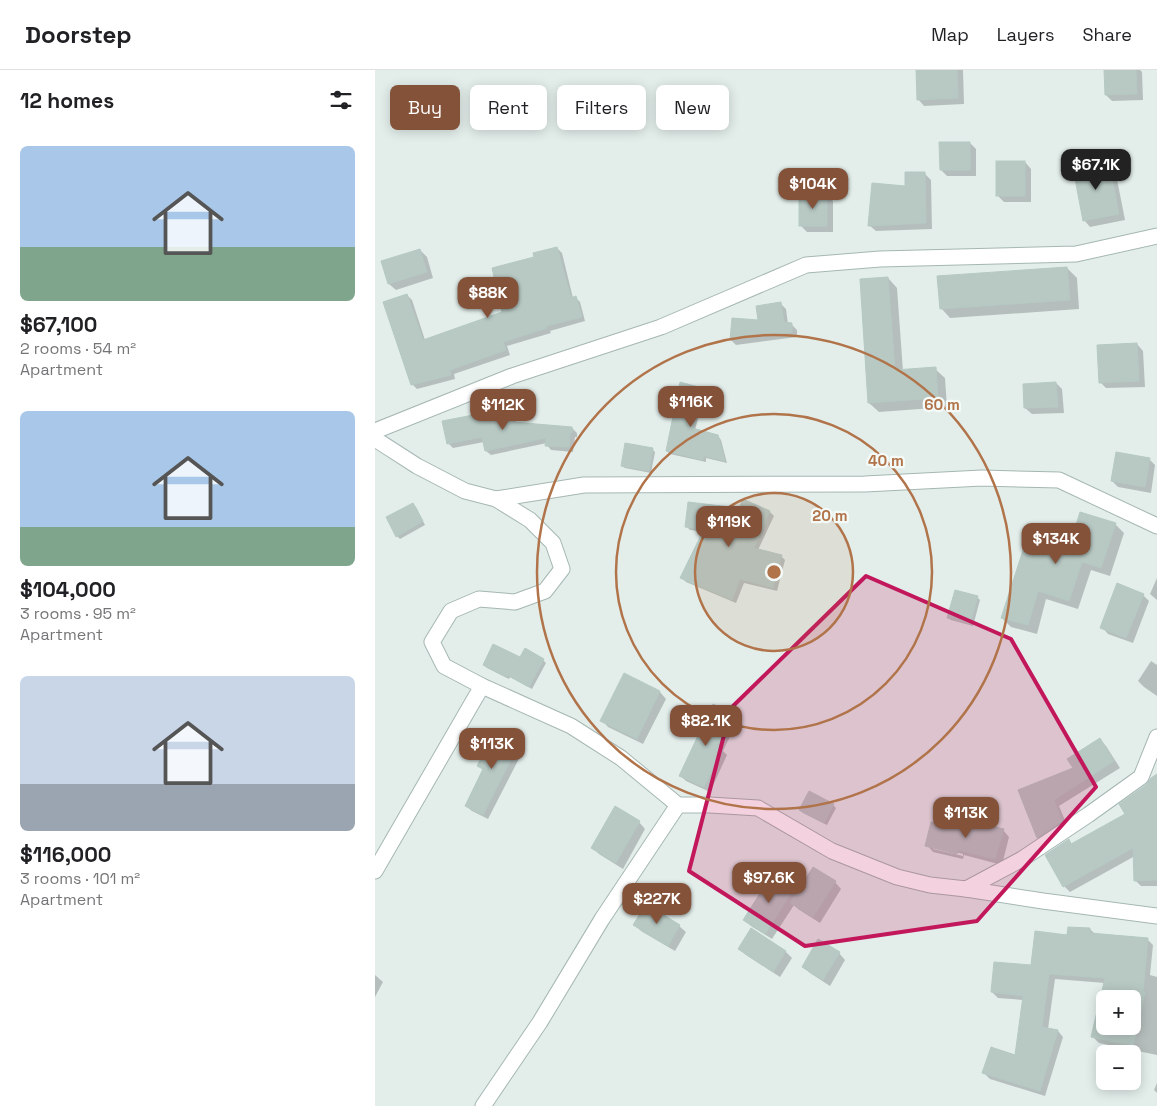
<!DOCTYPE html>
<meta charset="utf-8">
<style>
body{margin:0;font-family:"Space Grotesk",sans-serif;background:#f6f6f6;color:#202124;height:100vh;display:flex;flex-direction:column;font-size:19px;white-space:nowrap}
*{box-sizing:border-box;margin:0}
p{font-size:16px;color:#757577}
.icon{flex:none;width:28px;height:28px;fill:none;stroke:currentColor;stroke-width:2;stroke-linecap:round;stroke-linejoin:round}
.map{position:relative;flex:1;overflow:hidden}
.panel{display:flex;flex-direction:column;background:#fff;width:375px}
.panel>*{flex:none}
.banner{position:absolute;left:15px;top:15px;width:475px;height:45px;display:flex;gap:10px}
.controls{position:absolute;left:721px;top:920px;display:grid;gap:10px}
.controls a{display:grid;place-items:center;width:45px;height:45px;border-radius:8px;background:#fff;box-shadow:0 2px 12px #0003;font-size:25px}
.price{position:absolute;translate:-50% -42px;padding:0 11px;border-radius:10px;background:#845239;color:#fff;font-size:16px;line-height:32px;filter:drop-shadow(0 1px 2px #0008)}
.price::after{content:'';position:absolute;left:50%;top:30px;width:15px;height:11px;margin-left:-8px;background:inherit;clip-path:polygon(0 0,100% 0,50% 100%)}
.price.on{background:#222;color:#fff}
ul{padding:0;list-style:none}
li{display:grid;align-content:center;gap:10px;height:265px;padding:0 20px}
li span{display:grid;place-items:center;height:155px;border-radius:8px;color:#555}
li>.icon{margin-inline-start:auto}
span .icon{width:90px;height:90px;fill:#fffc;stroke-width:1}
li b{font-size:21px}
h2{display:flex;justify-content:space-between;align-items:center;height:60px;padding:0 20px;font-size:21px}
.chip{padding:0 18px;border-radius:8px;background:#fff;box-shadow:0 2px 12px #0003;font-size:18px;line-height:45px}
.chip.on{background:#845239;color:#fff}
header{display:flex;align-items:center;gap:30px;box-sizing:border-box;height:70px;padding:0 25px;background:#fff;border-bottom:1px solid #e0e0e0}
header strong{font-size:24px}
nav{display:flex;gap:28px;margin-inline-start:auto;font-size:18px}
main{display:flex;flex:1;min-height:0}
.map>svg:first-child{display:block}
.shadow{fill:#0003;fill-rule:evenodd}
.building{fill:#b8c9c4;stroke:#b5c9c3;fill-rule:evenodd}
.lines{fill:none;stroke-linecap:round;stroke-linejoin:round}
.minor-casing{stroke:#a5b7b3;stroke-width:17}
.minor{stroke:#fff;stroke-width:15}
.marked{fill:#c2185b;fill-opacity:0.2;stroke:#c2185b;stroke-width:4;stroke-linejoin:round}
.ring{fill:none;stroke:#b1744a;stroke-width:2.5}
.centre{fill:#b1744a;stroke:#f4faf8;stroke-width:2.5}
.ring-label{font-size:15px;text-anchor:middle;font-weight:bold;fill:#b1744a;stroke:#f4faf8;stroke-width:4.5;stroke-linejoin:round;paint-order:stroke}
</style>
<header>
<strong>Doorstep</strong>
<nav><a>Map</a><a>Layers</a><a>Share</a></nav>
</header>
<main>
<section class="panel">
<h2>12 homes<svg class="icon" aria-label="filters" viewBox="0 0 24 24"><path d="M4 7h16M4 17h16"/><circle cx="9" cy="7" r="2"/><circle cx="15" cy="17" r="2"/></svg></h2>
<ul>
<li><span style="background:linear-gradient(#a9c7e8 65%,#7fa58c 0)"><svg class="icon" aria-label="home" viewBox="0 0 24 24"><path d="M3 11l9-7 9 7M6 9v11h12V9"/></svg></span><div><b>$67,100</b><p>2 rooms · 54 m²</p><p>Apartment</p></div></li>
<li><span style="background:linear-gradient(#a9c7e8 75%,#7fa58c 0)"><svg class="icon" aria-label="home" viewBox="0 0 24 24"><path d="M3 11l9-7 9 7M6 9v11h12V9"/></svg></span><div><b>$104,000</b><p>3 rooms · 95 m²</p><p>Apartment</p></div></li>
<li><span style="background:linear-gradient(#c9d6e8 70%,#9aa5b1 0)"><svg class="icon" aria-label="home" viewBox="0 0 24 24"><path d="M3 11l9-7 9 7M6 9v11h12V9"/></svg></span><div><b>$116,000</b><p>3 rooms · 101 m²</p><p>Apartment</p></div></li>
</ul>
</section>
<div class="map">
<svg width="782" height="1036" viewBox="0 0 782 1036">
<rect width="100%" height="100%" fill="#e3eeeb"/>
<g class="shadow">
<path d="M542 0H588L589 34 549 36 543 29Z"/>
<path d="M730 0H765L767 2 768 30 737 31 731 25Z"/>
<path d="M595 73 601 79V106H572L566 100Z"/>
<path d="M650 92 656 99V132H629L622 125Z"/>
<path d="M733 92 740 99 750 150 715 157 709 150Z"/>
<path d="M549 103 556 110 557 159 501 161 494 155 531 118Z"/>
<path d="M452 125 458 131V162H432L425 155Z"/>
<path d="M182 178 187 183 198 228H201L205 232 210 251 175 261 176 263 132 276 135 285 79 304 80 309 42 319 37 314 32 225 37 230 50 270 129 243 161 188Z"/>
<path d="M45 180 52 187 58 208 21 220 14 214 7 192Z"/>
<path d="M692 198 702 208 704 239 575 248 566 238Z"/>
<path d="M513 208 522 218 528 301 560 299 570 308 572 337 504 342 494 333Z"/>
<path d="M405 233 411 239 413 254H416L422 260V267L361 275 356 270 358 249 384 252Z"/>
<path d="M762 274 768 281 770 317 731 318 725 312Z"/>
<path d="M681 313 687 319 689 343 657 344 650 338Z"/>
<path d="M327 319 330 322 320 360 343 366 346 370 352 393 331 388V392L295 384 292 381Z"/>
<path d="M134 339 139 344 141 354 197 358 202 363V367H200L198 382 176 380 172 375V373L116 385 111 381 109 372 78 378 73 373Z"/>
<path d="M277 379 280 382 276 403 250 398 247 396Z"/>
<path d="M774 389 780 395 776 423 743 417 737 411Z"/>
<path d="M369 430 395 442 399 446 383 480 406 486 410 490 402 521 369 513 361 533 311 512 307 508 329 462 315 460 311 456 364 440Z"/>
<path d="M38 434 41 437 50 455 25 469 22 466Z"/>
<path d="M740 454 749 463 735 506 716 500 703 539 671 529 662 564 636 557 627 548 696 476Z"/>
<path d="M782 508V530L775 524Z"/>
<path d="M768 525 774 531 758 573 733 564 727 557Z"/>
<path d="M602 527 605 530 598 556 576 550 573 547Z"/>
<path d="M146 589 168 590 171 593 157 619 135 607 134 609 112 598 109 595Z"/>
<path d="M776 591 782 595V626L769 617 763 611Z"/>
<path d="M250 605 285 622 291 629 268 674 233 657 227 650Z"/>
<path d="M357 645 363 650 348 681 352 685 335 722 311 711 306 706Z"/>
<path d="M121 660 145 672 150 677 113 749 97 741 91 736 108 700 104 696Z"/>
<path d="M725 670 731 676 745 698 684 736 693 758 669 773 663 767 644 720 700 699Z"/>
<path d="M782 705V816H766L760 810V786L695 822 689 816 694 771 698 775 752 744 772 716Z"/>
<path d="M458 735 461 738 452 755 428 743 425 740Z"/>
<path d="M264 752 270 759 248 799 224 784 218 778Z"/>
<path d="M628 760 634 767 627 795 589 785 588 789 558 782 552 775 592 762ZM558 776 588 784V786L558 779Z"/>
<path d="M460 812 466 819 445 853 423 839 419 835 397 869 376 856 370 850 419 818 423 822Z"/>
<path d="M260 855 304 856 311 862 300 881 266 861Z"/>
<path d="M715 859 720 864 772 869 778 875 775 905 782 907V985L724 973 718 967 730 913 680 909 673 959 683 961 688 967 670 1026 615 1009 609 1003 641 986 649 930 623 928 617 922 657 897 694 866ZM730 929H758V956H730Z"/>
<path d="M377 860 411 882 417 888 405 907 371 885 365 879Z"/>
<path d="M464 883 470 890 455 916 435 903 428 897Z"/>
<path d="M0 905 8 912 0 927Z"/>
<path d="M782 1013V1023L779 1020Z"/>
</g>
<g class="building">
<path d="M541 0H582L583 28 542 30Z"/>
<path d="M729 0H761L762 24 730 25Z"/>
<path d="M564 72H595V100H565Z"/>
<rect x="621" y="91" width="29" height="35"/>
<path d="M734 91 744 144 708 151 698 98Z"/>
<path d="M530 102H550L551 153 493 156 497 113 530 116Z"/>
<rect x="424" y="123" width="28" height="33"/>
<path d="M182 177 196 228 201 226 207 247 171 256 172 258 128 272 131 280 75 300 76 305 36 315 8 232 32 224 48 270 127 242 117 198 159 187 158 183Z"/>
<path d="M45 179 52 202 13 214 6 191Z"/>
<path d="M692 197 695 230 565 239 562 206Z"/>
<path d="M513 207 520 300 561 297 563 328 493 333 485 209Z"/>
<path d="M406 232 409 252 417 253V262L355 270 357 248 383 250 381 236Z"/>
<path d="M762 273 764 311 724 313 722 275Z"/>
<path d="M305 312 327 318 317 358 343 365 350 391 329 386 328 390 291 381Z"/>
<path d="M681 312 683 337 649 338 648 314Z"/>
<path d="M135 338 138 352 197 357 198 362 195 363 194 377 170 376 171 368 110 381 107 367 72 374 67 351Z"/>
<path d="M250 373 278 378 274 401 246 396Z"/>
<path d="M741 382 775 388 770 417 736 411Z"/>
<path d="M368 429 395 441 379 478 407 485 398 518 365 509 357 530 305 508 329 459 310 457 313 432 364 438Z"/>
<path d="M38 433 48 451 21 467 11 447Z"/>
<path d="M705 442 741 453 726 498 707 492 694 531 663 521 653 555 626 548 654 462 695 475Z"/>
<path d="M742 513 769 524 751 568 725 558Z"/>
<path d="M580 520 603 526 595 554 572 548Z"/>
<path d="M118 574 145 587 150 578 169 589 154 617 132 605 131 607 108 595Z"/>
<path d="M249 603 285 621 262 669 225 651Z"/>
<path d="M338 634 358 644 342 676 347 678 329 717 304 706Z"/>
<path d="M121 659 145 671 108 745 90 736 108 699 102 696Z"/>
<path d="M725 668 739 691 679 730 687 751 662 768 643 720 698 698 692 689Z"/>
<path d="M782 704V810L759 811 758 778 688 817 670 785 694 769 696 774 750 744 744 734 771 715 776 708Z"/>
<path d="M434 721 459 734 449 753 424 740Z"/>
<path d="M240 736 265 751 241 793 216 778Z"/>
<path d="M594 750 629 759 620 789 583 780 582 784 550 776 556 752 591 760Z"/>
<path d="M438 797 461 811 438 847 415 833Z"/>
<path d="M398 803 420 817 390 864 368 850Z"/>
<path d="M271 834 305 855 293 876 258 855Z"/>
<path d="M693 857 715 858V863L773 868 768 922H770L758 976 716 967 730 908 674 904 667 957 683 960 665 1021 607 1003 616 977 640 985 648 926 616 922 619 892 656 895 660 861 692 865ZM730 929H758V956H730Z"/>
<path d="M376 858 411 881 398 902 363 879Z"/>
<path d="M443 869 465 882 448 910 427 897Z"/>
</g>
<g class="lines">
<g class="minor-casing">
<g id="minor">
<path d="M0 361 137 306 286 257 431 195 505 189 701 184 782 166"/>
<path d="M0 369 42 396 90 421 121 429 155 450 178 473 187 499 170 521 140 532 104 529 76 541 57 572 69 596 107 616 196 656 246 688 303 735H335L383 738 457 781 522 807 555 815 591 819 668 831 782 846"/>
<path d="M121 429 209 415 490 414 607 408 684 410 782 456"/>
<path d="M0 801 107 616"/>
<path d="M591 819 647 789 713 745 766 707 782 667"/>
<path d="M108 1036 165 952 227 849 303 735"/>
</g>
</g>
<use href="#minor" class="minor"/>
</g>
<path class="marked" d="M491 506 636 569 721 717 602 851 430 876 314 801 356 638Z"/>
<circle cx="399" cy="502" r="79" fill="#b1744a" fill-opacity=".12"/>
<g class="ring">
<circle cx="399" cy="502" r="79"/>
<circle cx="399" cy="502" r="158"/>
<circle cx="399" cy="502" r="237"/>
</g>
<circle cx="399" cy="502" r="8" class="centre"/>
<g class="ring-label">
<text x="567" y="340">60 m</text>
<text x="511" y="396">40 m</text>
<text x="455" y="451">20 m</text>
</g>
</svg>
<div class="controls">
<a>+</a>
<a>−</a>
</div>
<b class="price on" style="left:721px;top:121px">$67.1K</b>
<b class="price" style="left:438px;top:140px">$104K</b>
<b class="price" style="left:113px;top:249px">$88K</b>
<b class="price" style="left:316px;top:358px">$116K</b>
<b class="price" style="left:128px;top:361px">$112K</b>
<b class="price" style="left:354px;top:478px">$119K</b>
<b class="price" style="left:681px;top:495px">$134K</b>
<b class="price" style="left:331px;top:677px">$82.1K</b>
<b class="price" style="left:117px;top:700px">$113K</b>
<b class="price" style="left:591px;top:769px">$113K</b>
<b class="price" style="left:394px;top:834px">$97.6K</b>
<b class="price" style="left:282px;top:855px">$227K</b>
<div class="banner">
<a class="chip on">Buy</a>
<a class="chip">Rent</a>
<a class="chip">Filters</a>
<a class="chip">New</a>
</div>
</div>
</main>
